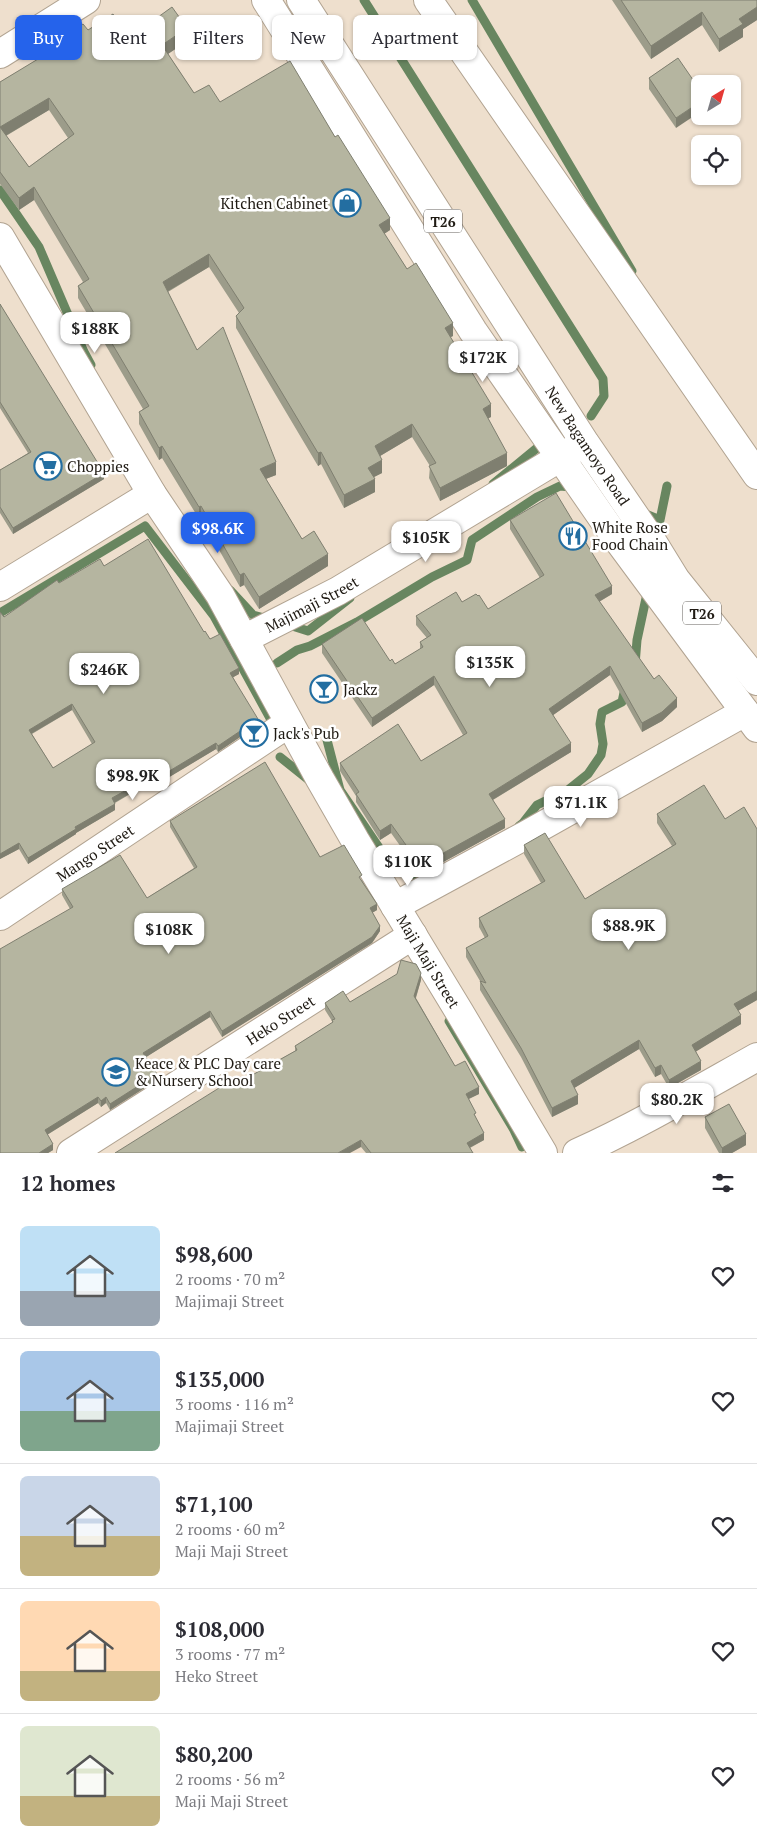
<!DOCTYPE html>
<meta charset="utf-8">
<style>
body{margin:0;font-family:"PT Serif",serif;background:#f7f7f7;color:#2b2b33;height:100vh;display:flex;flex-direction:column;font-size:19px;white-space:nowrap}
*{box-sizing:border-box;margin:0}
p{font-size:16px;color:#7c7c81}
.icon{flex:none;width:28px;height:28px;fill:none;stroke:currentColor;stroke-width:2;stroke-linecap:round;stroke-linejoin:round}
.map{position:relative;height:1153px;overflow:hidden}
.sheet{display:flex;flex-direction:column;background:#fff;flex:1}
.sheet>*{flex:none}
.top-card{position:absolute;left:15px;top:15px;width:500px;height:45px;display:flex;gap:10px}
.needle{width:32px;rotate:37deg}
.fabs{position:absolute;left:691px;top:75px;display:grid;gap:10px}
.fabs a{display:grid;place-items:center;width:50px;height:50px;border-radius:8px;background:#fff;box-shadow:0 1px 4px #0004;font-size:25px}
.price{position:absolute;translate:-50% -42px;padding:0 11px;border-radius:10px;background:#fff;color:#222;font-size:16px;line-height:32px;filter:drop-shadow(0 1px 2px #0008)}
.price::after{content:'';position:absolute;left:50%;top:30px;width:15px;height:11px;margin-left:-8px;background:inherit;clip-path:polygon(0 0,100% 0,50% 100%)}
.price.current{background:#2563eb;color:#fff}
ul{padding:0;list-style:none}
li{display:flex;align-items:center;gap:15px;height:125px;padding:0 20px}
li+li{border-top:1px solid #e1e1e2}
li span{display:grid;place-items:center;flex:none;width:140px;height:100px;border-radius:8px;color:#555}
li>.icon{margin-inline-start:auto}
span .icon{width:60px;height:60px;fill:#fffc;stroke-width:1}
li b{font-size:21px}
h2{display:flex;justify-content:space-between;align-items:center;height:60px;padding:0 20px;font-size:21px}
.tag{padding:0 18px;border-radius:8px;background:#fff;box-shadow:0 1px 4px #0004;font-size:18px;line-height:45px}
.tag.current{background:#2563eb;color:#fff}
.map>svg:first-child{display:block}
.lines{fill:none;stroke-linecap:round;stroke-linejoin:round}
.stream{stroke:#688660;stroke-width:9}
.minor-casing{stroke:#b1a391;stroke-width:30}
.trunk-casing{stroke:#b1a391;stroke-width:30}
.minor{stroke:#fff;stroke-width:28}
.trunk{stroke:#fff;stroke-width:28}
.wall{fill:#9c9c8a;fill-rule:evenodd}
.shaded-wall{fill:#7f7f70}
.building{fill:#b5b5a0;stroke:#7f7f70;fill-rule:evenodd}
.labels{text-anchor:middle;dominant-baseline:central;stroke-width:5;stroke-linejoin:round;paint-order:stroke}
.shield{fill:#fff;stroke:#625f5a;stroke-width:1}
.shield-label{font-size:14px;font-weight:bold;fill:#1f1a13}
.poi-label{font-size:15px;fill:#1f1a13;stroke:#fff;text-anchor:start}
.street-label{font-size:15px;fill:#1f1a13;stroke:#fff}
</style>
<div class="map">
<svg width="757" height="1153" viewBox="0 0 757 1153">
<rect width="100%" height="100%" fill="#eedfcd"/>
<g class="lines">
<g class="stream">
<path d="M364 0 603 379 604 396 591 416"/>
<path d="M472 0 632 271"/>
<path d="M0 190 39 247 84 352 91 365"/>
<path d="M493 484 537 448"/>
<path d="M643 513 660 520 667 486"/>
<path d="M230 590 253 615 268 619"/>
<path d="M0 613 145 526 214 616 270 718"/>
<path d="M286 624 308 631 350 598"/>
<path d="M277 663 297 650 310 646 357 622 432 577 467 560 472 540 537 497 560 486 571 487 573 490"/>
<path d="M635 665 637 640 648 589"/>
<path d="M327 740 340 790 382 852 416 876 437 871"/>
<path d="M280 757 310 781"/>
<path d="M519 826 523 823 537 805 568 790 588 774 601 755 603 744 600 724 602 712 622 702 625 688"/>
<path d="M449 1021 514 1130 522 1147"/>
</g>
<g class="minor-casing">
<g id="minor">
<path d="M266 0 473 331 612 532 757 728"/>
<path d="M0 54 86 0"/>
<path id="s1" d="M0 237 152 494 220 595 320 779 355 840 460 1013 543 1153"/>
<path d="M0 587 152 494"/>
<path id="s2" d="M244 639 338 591 576 448"/>
<path d="M395 906 526 835 745 712"/>
<path id="s3" d="M0 916 289 723"/>
<path id="s4" d="M71 1153 413 935"/>
<path d="M577 1153C639 1125 698 1090 757 1057"/>
</g>
</g>
<g class="trunk-casing">
<g id="trunk">
<path id="s5" d="M301 0 585 443 652 541 676 580 757 681"/>
<path d="M428 0 757 475"/>
</g>
</g>
<use href="#minor" class="minor"/>
<use href="#trunk" class="trunk"/>
</g>
<g class="wall">
<path d="M612 0H757V20L743 29V37L719 52 702 25 651 59Z"/>
<path d="M73 30H88L129 38 187 41 168 54 194 93 220 102 335 137 390 230 384 234 407 269 453 336 450 337 491 417 488 418 507 466 440 501 429 478 430 466 412 437 380 456 382 473 374 477 375 492 344 508 321 464 318 466 236 328V316L239 313 209 267 168 292 197 350 276 475 266 479 302 539 328 566 259 609 244 585 240 587 201 518 199 519 162 458 159 460 139 424V412L143 409 78 298V286L83 282 34 200 19 210 0 184V82L37 60 32 52V40ZM49 110 68 138 29 167 6 136Z"/>
<path d="M678 58 676 128 649 89V78Z"/>
<path d="M0 304 104 479 13 534 0 513V470L28 453 0 408Z"/>
<path d="M510 520 612 594 599 602 654 679 677 707 662 721 642 732 610 675 553 715 571 752 493 800 505 828 427 871 416 868 391 833 380 840 356 802V796L340 771V763L421 761 463 735 434 685 372 727 322 653V644L390 661 395 664 420 649V642L427 638 416 625V616L462 602 488 609 540 578 510 529Z"/>
<path d="M104 566 204 632 239 674 233 677 258 725 218 752 216 749 166 779 164 774 115 803V810L76 833V834L28 864 19 849 0 859V612L4 617 59 583ZM72 710 92 744 53 768 32 734Z"/>
<path d="M657 814 725 819 757 829V1000L738 1011 741 1024 696 1051 701 1070 669 1088 661 1074 655 1077 639 1049 574 1088 578 1104 552 1117 521 1057 480 990V981L466 957V948L485 938 479 927V918L541 883 524 854V845L585 899 672 846 657 823Z"/>
<path d="M170 821 320 857 362 880 377 910 372 913 380 931 372 943 222 1037 210 1017 146 1057 157 1080 110 1110 106 1103 101 1107 98 1103 47 1135 53 1150 48 1153H0L70 909 62 895V889L147 898 194 868 170 827Z"/>
<path d="M421 980 416 998 455 1066 479 1094 469 1099 484 1140 470 1148 473 1153H366L361 1147 238 1083 295 1051V1046L332 1023V1021L325 1010V1003L350 1002Z"/>
<path d="M705 1117 746 1145 732 1153H719L705 1128Z"/>
</g>
<g class="shaded-wall">
<path d="M757 7V20L743 29V37L719 52V39L739 19Z"/>
<path d="M702 12V25L651 59V46Z"/>
<path d="M187 28V41L162 58V45Z"/>
<path d="M49 98V110L0 139V127Z"/>
<path d="M700 102V112L676 128V118Z"/>
<path d="M34 187V200L19 210V198Z"/>
<path d="M390 218V230L379 237V225Z"/>
<path d="M209 254V267L163 294V282Z"/>
<path d="M453 323V336L445 340V328Z"/>
<path d="M491 404V417L483 421V409Z"/>
<path d="M412 424V437L375 459V446Z"/>
<path d="M162 446V458L159 460V448Z"/>
<path d="M321 452V464L318 466V453Z"/>
<path d="M507 453V466L440 501V488Z"/>
<path d="M382 460V473L368 480V468Z"/>
<path d="M276 462V475L260 481V469Z"/>
<path d="M104 473V479L13 534V528Z"/>
<path d="M375 479V492L344 508V495Z"/>
<path d="M201 506V518L199 519V507Z"/>
<path d="M328 554V566L259 609V597Z"/>
<path d="M244 573V585L240 587V575Z"/>
<path d="M612 586V594L595 604V595Z"/>
<path d="M610 666V675L549 718V709Z"/>
<path d="M239 668V674L230 679V673Z"/>
<path d="M434 676V685L372 727V718Z"/>
<path d="M677 698V707L662 721 642 732V723Z"/>
<path d="M72 704V710L29 735V730Z"/>
<path d="M258 719V725L218 752V746Z"/>
<path d="M216 743V749L166 779V773Z"/>
<path d="M571 743V752L489 802V794Z"/>
<path d="M164 769V774L112 804V798Z"/>
<path d="M115 804V810L76 833V834L28 864V858L75 827Z"/>
<path d="M505 819V828L427 871V862Z"/>
<path d="M391 824V833L380 840V831Z"/>
<path d="M19 843V849L0 859V854Z"/>
<path d="M377 904V910L370 914V908Z"/>
<path d="M380 926V931L372 943 222 1037V1031Z"/>
<path d="M421 973V980L414 1003V996Z"/>
<path d="M757 991V1000L734 1013V1004Z"/>
<path d="M210 1011V1017L143 1059V1053Z"/>
<path d="M741 1015V1024L692 1054V1045Z"/>
<path d="M639 1040V1049L571 1090V1081Z"/>
<path d="M701 1061V1070L669 1088V1080Z"/>
<path d="M661 1065V1074L655 1077V1068Z"/>
<path d="M157 1074V1080L110 1110V1104Z"/>
<path d="M479 1087V1094L466 1100V1094Z"/>
<path d="M578 1095V1104L552 1117V1108Z"/>
<path d="M98 1097V1103L45 1136V1130Z"/>
<path d="M106 1097V1103L101 1107V1101Z"/>
<path d="M484 1133V1140L467 1149V1143Z"/>
<path d="M746 1134V1145L732 1153H722V1148Z"/>
<path d="M361 1140V1147L350 1153H338Z"/>
<path d="M53 1144V1150L48 1153H39Z"/>
</g>
<g class="building">
<path d="M621 0H757V7L739 19 743 24 719 39 702 12 651 46Z"/>
<path d="M172 7 187 28 162 45 194 93 209 85 220 102 290 61 335 137 338 135 390 218 379 225 407 269 416 263 453 323 445 328 491 404 483 409 507 453 440 488 429 466 436 463 412 424 375 446 382 460 368 468 375 479 344 495 321 452 318 453 236 316 244 308 209 254 163 282 197 350 223 327 276 462 260 469 302 539 314 531 328 554 259 597 244 573 240 575 201 506 199 507 162 446 159 448 139 412 149 406 78 286 89 279 34 187 19 198 0 172V82L43 56 32 40 66 18 73 30 83 24 88 30 113 14 129 38ZM49 98 74 134 29 167 0 127Z"/>
<path d="M678 58 700 90V102L676 118 649 78Z"/>
<path d="M0 304 104 473 13 528 0 507V470L31 452 0 402Z"/>
<path d="M556 493 612 586 595 595 654 679 659 675 677 698 662 712 642 723 610 666 549 709 571 743 489 794 505 819 427 862 416 859 391 824 380 831 356 794 359 792 340 763 398 724 421 761 467 733 434 676 372 718 322 644 362 618 390 661 392 659 395 664 423 647 420 642 431 635 416 616 456 592 462 602 476 594 478 596 479 595 488 609 544 575 510 520Z"/>
<path d="M148 539 204 632 205 631 210 639 220 634 239 668 230 673 258 719 218 746 216 743 166 773 164 769 112 798 115 804 75 827 76 829 28 858 19 843 0 854V612L4 617 57 580 59 583 100 559 104 566ZM72 704 95 742 53 768 29 730Z"/>
<path d="M265 762 320 857 344 845 362 875 359 877 377 904 370 908 380 926 372 937 222 1031 210 1011 143 1053 157 1074 110 1104 106 1097 101 1101 98 1097 45 1130 53 1144 39 1153H0V949L73 907 62 889 120 855 147 898 197 867 170 821Z"/>
<path d="M704 785 725 819 744 807 757 829V991L734 1004 741 1015 692 1045 701 1061 669 1080 661 1065 655 1068 639 1040 571 1081 578 1095 552 1108 521 1048 480 981 486 983 466 948 488 936 479 918 545 881 524 845 545 833 585 899 676 844 657 814Z"/>
<path d="M401 960 416 964 421 973 414 996 455 1066 465 1061 479 1087 466 1094 476 1113 474 1114 484 1133 467 1143 473 1153H371L361 1140 338 1153H115L235 1078 238 1083 297 1050 295 1046 333 1022 332 1020 335 1019 325 1003 343 991 350 1002 397 974Z"/>
<path d="M729 1104 746 1134 722 1148 705 1117Z"/>
</g>
<defs>
<g id="shop-ring" transform="scale(1.4375)"><circle r="9.5" fill="#fff" stroke="#236ea1" stroke-width="1.5"/><path d="M-5-2.5h2.3a2.7 3.5 0 0 1 5.4 0H5L5.5 6h-11ZM-1.5-2.5h3a1.5 2.3 0 0 0-3 0Z" fill="#236ea1"/></g>
<g id="supermarket-ring" transform="scale(1.4375)"><circle r="9.5" fill="#fff" stroke="#236ea1" stroke-width="1.5"/><path d="M-6-5.5h2.5l.6 2H6L4.5 2H-2.5L-4.4-4H-6ZM-1.5 3.2a1.3 1.3 0 1 0 .1 0ZM3 3.2a1.3 1.3 0 1 0 .1 0Z" fill="#236ea1"/></g>
<g id="restaurant-ring" transform="scale(1.4375)"><circle r="9.5" fill="#fff" stroke="#236ea1" stroke-width="1.5"/><path d="M-5-6h1v4h1v-4h1v4h1v-4h1v5L-1.5 .5V6h-2V.5L-5-1ZM5-6V6H3V1.5H1.5Q1.5-4 5-6Z" fill="#236ea1"/></g>
<g id="bar-ring" transform="scale(1.4375)"><circle r="9.5" fill="#fff" stroke="#236ea1" stroke-width="1.5"/><path d="M-6-5H6L.8 .8V4.5H3.5V6h-7V4.5H-.8V.8Z" fill="#236ea1"/></g>
<g id="school-ring" transform="scale(1.4375)"><circle r="9.5" fill="#fff" stroke="#236ea1" stroke-width="1.5"/><path d="M0-5L7-2L0 1L-7-2ZM-4 1L0 2.5L4 1V4Q0 6-4 4Z" fill="#236ea1"/></g>
</defs>
<g fill-rule="evenodd">
<use href="#shop-ring" x="347" y="203"/>
<use href="#supermarket-ring" x="48" y="466"/>
<use href="#restaurant-ring" x="573" y="536"/>
<use href="#bar-ring" x="324" y="689"/>
<use href="#bar-ring" x="254" y="733"/>
<use href="#school-ring" x="116" y="1072"/>
</g>
<g class="labels">
<g class="shield">
<rect x="424" y="209.5" width="38" height="23" rx="4"/>
<rect x="683" y="601.5" width="38" height="23" rx="4"/>
</g>
<g class="shield-label">
<text x="443" y="221">T26</text>
<text x="702" y="613">T26</text>
</g>
<g class="poi-label">
<text x="328" y="203" text-anchor="end">Kitchen Cabinet</text>
<text x="67" y="466">Choppies</text>
<text x="592" y="527">White Rose<tspan x="592" dy="17">Food Chain</tspan></text>
<text x="343" y="689">Jackz</text>
<text x="273" y="733">Jack's Pub</text>
<text x="135" y="1063">Keace &amp; PLC Day care<tspan x="135" dy="17">&amp; Nursery School</tspan></text>
</g>
<g class="street-label">
<text stroke="none"><textPath href="#s5" startOffset="530">New Bagamoyo Road</textPath></text>
<text stroke="none"><textPath href="#s2" startOffset="76">Majimaji Street</textPath></text>
<text stroke="none"><textPath href="#s3" startOffset="114">Mango Street</textPath></text>
<text stroke="none"><textPath href="#s1" startOffset="842">Maji Maji Street</textPath></text>
<text stroke="none"><textPath href="#s4" startOffset="248">Heko Street</textPath></text>
</g>
</g>
</svg>
<div class="fabs">
<a><svg class="needle" viewBox="-14 -14 28 28"><path d="M0-13l5 13h-10z" fill="#e53935"/><path d="M0 13l5-13h-10z" fill="#7c7c81"/></svg></a>
<a><svg class="icon" aria-label="locate" viewBox="0 0 24 24"><circle cx="12" cy="12" r="6"/><path d="M12 2v4M12 18v4M2 12h4M18 12h4"/></svg></a>
</div>
<b class="price" style="left:95px;top:354px">$188K</b>
<b class="price" style="left:483px;top:383px">$172K</b>
<b class="price current" style="left:218px;top:554px">$98.6K</b>
<b class="price" style="left:426px;top:563px">$105K</b>
<b class="price" style="left:490px;top:688px">$135K</b>
<b class="price" style="left:104px;top:695px">$246K</b>
<b class="price" style="left:133px;top:801px">$98.9K</b>
<b class="price" style="left:581px;top:828px">$71.1K</b>
<b class="price" style="left:408px;top:887px">$110K</b>
<b class="price" style="left:629px;top:951px">$88.9K</b>
<b class="price" style="left:169px;top:955px">$108K</b>
<b class="price" style="left:677px;top:1125px">$80.2K</b>
<div class="top-card">
<a class="tag current">Buy</a>
<a class="tag">Rent</a>
<a class="tag">Filters</a>
<a class="tag">New</a>
<a class="tag">Apartment</a>
</div>
</div>
<section class="sheet">
<h2>12 homes<svg class="icon" aria-label="filters" viewBox="0 0 24 24"><path d="M4 7h16M4 17h16"/><circle cx="9" cy="7" r="2"/><circle cx="15" cy="17" r="2"/></svg></h2>
<ul>
<li><span style="background:linear-gradient(#bfe0f5 65%,#9aa5b1 0)"><svg class="icon" aria-label="home" viewBox="0 0 24 24"><path d="M3 11l9-7 9 7M6 9v11h12V9"/></svg></span><div><b>$98,600</b><p>2 rooms · 70 m²</p><p>Majimaji Street</p></div><svg class="icon" aria-label="heart" viewBox="0 0 24 24"><path d="M12 20l-8-8c-3-5 5-10 8-4 3-6 11-1 8 4z"/></svg></li>
<li><span style="background:linear-gradient(#a9c7e8 60%,#7fa58c 0)"><svg class="icon" aria-label="home" viewBox="0 0 24 24"><path d="M3 11l9-7 9 7M6 9v11h12V9"/></svg></span><div><b>$135,000</b><p>3 rooms · 116 m²</p><p>Majimaji Street</p></div><svg class="icon" aria-label="heart" viewBox="0 0 24 24"><path d="M12 20l-8-8c-3-5 5-10 8-4 3-6 11-1 8 4z"/></svg></li>
<li><span style="background:linear-gradient(#c9d6e8 60%,#c2b280 0)"><svg class="icon" aria-label="home" viewBox="0 0 24 24"><path d="M3 11l9-7 9 7M6 9v11h12V9"/></svg></span><div><b>$71,100</b><p>2 rooms · 60 m²</p><p>Maji Maji Street</p></div><svg class="icon" aria-label="heart" viewBox="0 0 24 24"><path d="M12 20l-8-8c-3-5 5-10 8-4 3-6 11-1 8 4z"/></svg></li>
<li><span style="background:linear-gradient(#ffd9b3 70%,#c2b280 0)"><svg class="icon" aria-label="home" viewBox="0 0 24 24"><path d="M3 11l9-7 9 7M6 9v11h12V9"/></svg></span><div><b>$108,000</b><p>3 rooms · 77 m²</p><p>Heko Street</p></div><svg class="icon" aria-label="heart" viewBox="0 0 24 24"><path d="M12 20l-8-8c-3-5 5-10 8-4 3-6 11-1 8 4z"/></svg></li>
<li><span style="background:linear-gradient(#dfe7d0 70%,#c2b280 0)"><svg class="icon" aria-label="home" viewBox="0 0 24 24"><path d="M3 11l9-7 9 7M6 9v11h12V9"/></svg></span><div><b>$80,200</b><p>2 rooms · 56 m²</p><p>Maji Maji Street</p></div><svg class="icon" aria-label="heart" viewBox="0 0 24 24"><path d="M12 20l-8-8c-3-5 5-10 8-4 3-6 11-1 8 4z"/></svg></li>
</ul>
</section>
